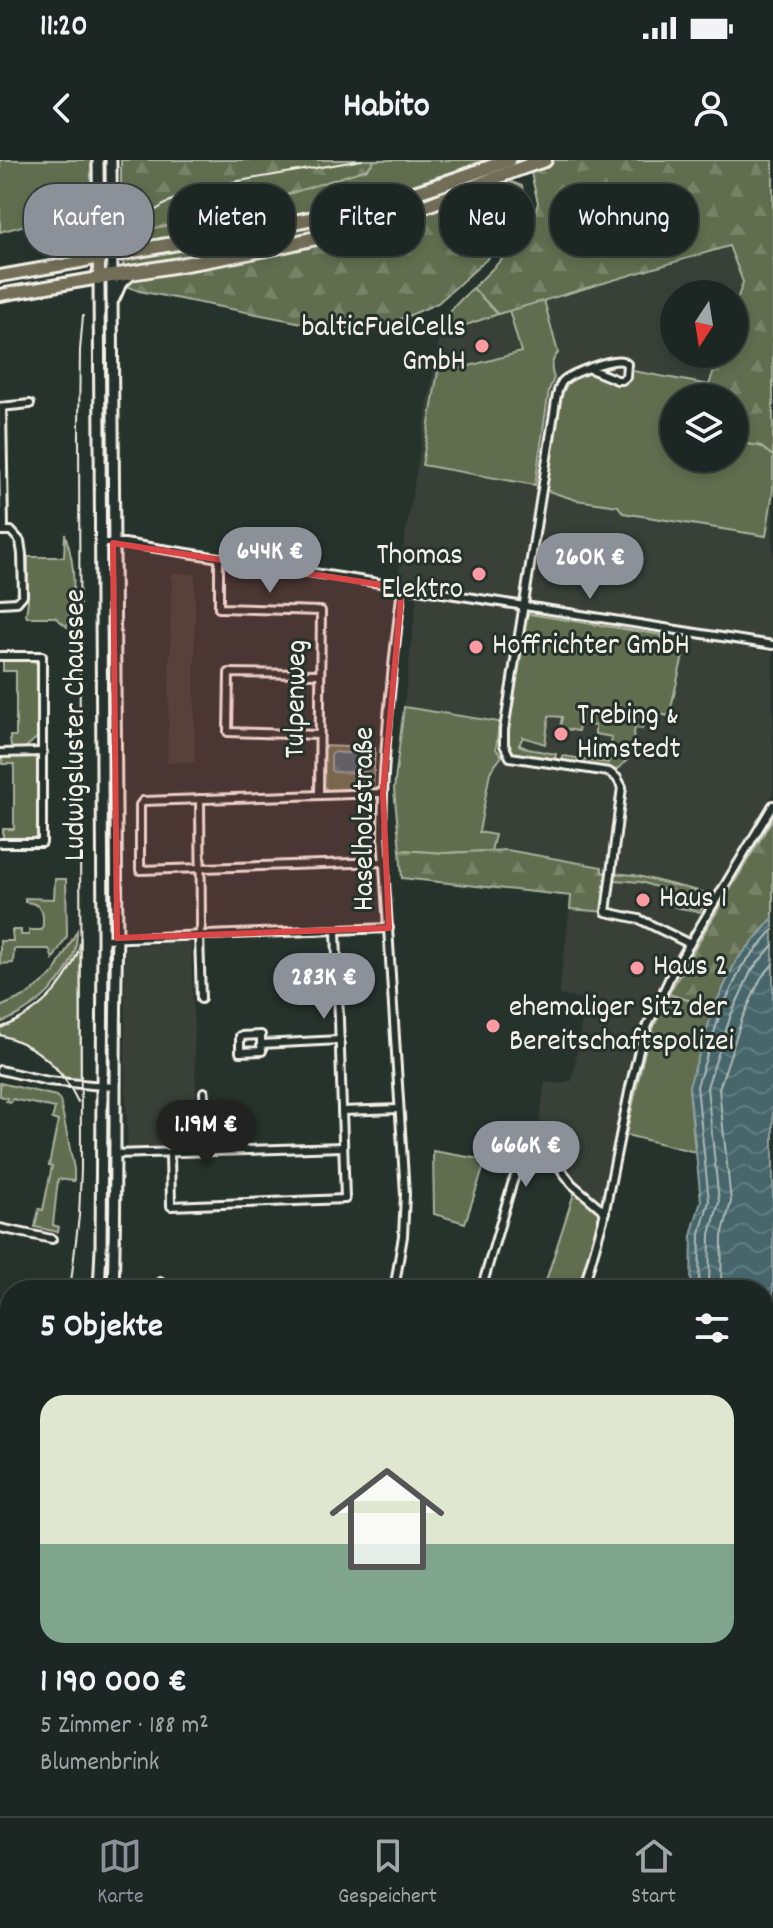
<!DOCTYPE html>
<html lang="de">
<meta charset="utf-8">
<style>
body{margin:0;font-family:Dekko,sans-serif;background:#252e2a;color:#f1f3f6;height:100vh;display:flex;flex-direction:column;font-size:30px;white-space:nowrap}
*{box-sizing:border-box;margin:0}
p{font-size:26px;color:#a0a5a5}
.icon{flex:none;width:44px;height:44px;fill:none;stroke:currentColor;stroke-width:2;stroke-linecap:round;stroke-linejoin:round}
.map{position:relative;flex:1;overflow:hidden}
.details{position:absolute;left:0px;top:1120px;width:774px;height:536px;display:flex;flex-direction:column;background:#1c2622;border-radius:32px 32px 0 0;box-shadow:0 4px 12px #0003,0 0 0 2px #3a4340}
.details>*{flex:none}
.top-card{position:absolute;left:24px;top:24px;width:726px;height:72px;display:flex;gap:16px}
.needle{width:52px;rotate:192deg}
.tools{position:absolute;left:660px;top:120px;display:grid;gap:16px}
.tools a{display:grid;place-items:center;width:88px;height:88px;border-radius:50%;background:#1c2622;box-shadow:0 4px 12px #0003,0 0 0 2px #3a4340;font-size:40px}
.price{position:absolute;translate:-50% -68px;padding:0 18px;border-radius:28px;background:#8c9099;color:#fff;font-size:26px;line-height:52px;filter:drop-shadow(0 2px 4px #0008)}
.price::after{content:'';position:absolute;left:50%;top:48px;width:24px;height:18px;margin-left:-12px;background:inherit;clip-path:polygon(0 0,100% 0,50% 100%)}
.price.selected{background:#222;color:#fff}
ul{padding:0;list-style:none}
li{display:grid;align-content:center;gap:16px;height:424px;padding:0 40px}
li span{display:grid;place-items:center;height:248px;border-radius:24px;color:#555}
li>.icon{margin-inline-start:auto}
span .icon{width:144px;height:144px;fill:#fffc;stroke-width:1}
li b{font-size:34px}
h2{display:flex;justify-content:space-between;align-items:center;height:96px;padding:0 40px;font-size:34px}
.chip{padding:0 28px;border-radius:32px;background:#1c2622;box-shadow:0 4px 12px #0003,0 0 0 2px #3a4340;font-size:28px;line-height:72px}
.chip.selected{background:#8c9099;color:#fff}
.status{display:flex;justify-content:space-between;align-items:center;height:56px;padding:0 40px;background:#1c2622;direction:ltr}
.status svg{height:22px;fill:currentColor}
header{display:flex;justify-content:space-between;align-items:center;height:104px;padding:0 40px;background:#1c2622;font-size:36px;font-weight:700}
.tab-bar{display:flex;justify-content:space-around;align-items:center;height:112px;border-top:2px solid #3a4340;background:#1c2622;font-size:22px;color:#a0a5a5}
.tab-bar a{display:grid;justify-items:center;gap:4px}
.tab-bar .selected{color:#8c9099}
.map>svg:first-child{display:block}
.built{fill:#394037}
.green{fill:#606e50;stroke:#aab09c;stroke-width:2}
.forest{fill:url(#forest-firs);stroke:#aab09c;stroke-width:2}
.water{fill:url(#water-waves);stroke:#8c9e9e;stroke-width:2}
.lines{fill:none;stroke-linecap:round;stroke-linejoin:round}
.shore{stroke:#aeb9b6;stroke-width:2}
.street-casing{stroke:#f4f1e8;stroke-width:12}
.secondary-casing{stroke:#f4f1e8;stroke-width:15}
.primary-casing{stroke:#f4f1e8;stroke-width:16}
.highway-casing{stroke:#f4f1e8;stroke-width:18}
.street{stroke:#26332d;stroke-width:6}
.secondary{stroke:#26332d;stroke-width:9}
.primary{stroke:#726e59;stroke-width:10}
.highway{stroke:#726e59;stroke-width:12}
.tram{stroke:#f4f1e8;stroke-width:2}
.marked{fill:#da4645;fill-opacity:0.2;stroke:#da4645;stroke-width:6;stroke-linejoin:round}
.poi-dot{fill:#ff9aa2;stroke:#26332d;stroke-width:3}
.labels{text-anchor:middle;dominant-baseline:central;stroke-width:6;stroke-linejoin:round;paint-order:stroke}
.poi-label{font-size:30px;fill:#f4f1e8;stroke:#26332d;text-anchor:start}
.street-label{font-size:30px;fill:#f4f1e8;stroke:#26332d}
</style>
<div class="status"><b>11:20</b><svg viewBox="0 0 49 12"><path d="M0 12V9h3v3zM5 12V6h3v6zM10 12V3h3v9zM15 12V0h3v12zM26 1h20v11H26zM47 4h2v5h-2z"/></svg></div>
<header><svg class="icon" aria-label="back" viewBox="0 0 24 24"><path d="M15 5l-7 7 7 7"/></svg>Habito<svg class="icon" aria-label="person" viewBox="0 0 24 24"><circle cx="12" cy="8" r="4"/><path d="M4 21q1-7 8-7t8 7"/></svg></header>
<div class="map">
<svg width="773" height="1656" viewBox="0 0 773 1656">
<defs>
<pattern id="forest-firs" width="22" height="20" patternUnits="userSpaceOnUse" patternTransform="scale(2)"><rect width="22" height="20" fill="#606e50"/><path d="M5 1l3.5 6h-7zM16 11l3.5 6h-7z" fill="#778369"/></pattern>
<pattern id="water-waves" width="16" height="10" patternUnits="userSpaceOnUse" patternTransform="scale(2)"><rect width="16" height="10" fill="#46666c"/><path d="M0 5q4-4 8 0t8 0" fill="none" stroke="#617c81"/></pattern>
</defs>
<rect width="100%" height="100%" fill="#26332d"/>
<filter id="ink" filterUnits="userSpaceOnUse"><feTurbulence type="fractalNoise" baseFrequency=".0125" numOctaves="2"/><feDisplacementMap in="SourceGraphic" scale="16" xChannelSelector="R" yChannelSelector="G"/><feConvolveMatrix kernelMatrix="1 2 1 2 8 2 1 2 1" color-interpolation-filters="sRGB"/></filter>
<g filter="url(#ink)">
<g class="built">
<path d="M729 85 743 122 734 149V134H674V194H719L709 225 714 238H674V298H734V282L773 296V485L752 482 751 489 773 493V634L685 781 649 848 638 875 601 1049 572 1024 545 988 534 966H539L545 922 561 924 566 921H572L585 840 559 835 571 736 402 718 394 629 418 428 397 423 440 174 509 150Z"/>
<path d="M172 413 195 414V602L167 603Z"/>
<path d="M191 782 198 994H128L125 905V786Z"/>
</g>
<g class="green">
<path d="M0 0H91L92 47 0 72Z"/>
<path d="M375 0H500L506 20 403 61 337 82 168 113 132 118 124 125 121 45 148 68 367 9Z"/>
<path d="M473 128 498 154 440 174C446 152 457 143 473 128Z"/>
<path d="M544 140 558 193C551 201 550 208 554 218L549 230 535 325 422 305 439 205 458 209 521 192 509 150Z"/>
<path d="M633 211 709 225 714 238H674V298H734V282L760 286 773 296V331L766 376 623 353 618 346 576 340 545 330 559 243C563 225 577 208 598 214 612 219 614 228 629 219Z"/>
<path d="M65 374C77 410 75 430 67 467L55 457H27L26 455 28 441V397H64Z"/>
<path d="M529 454 662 475 659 492 683 496 669 556 646 551 642 569 635 568 629 598 617 610 562 601 563 596 608 603 612 577 595 574V566L579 564 578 571 560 568 562 557 549 556 545 584 523 577 519 585 528 589 556 594 555 599 514 593 508 589 506 581 526 457Z"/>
<path d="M3 500H33L38 505 40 575 25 588H11L10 576H16V511H3Z"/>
<path d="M404 547 499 562 496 589 502 596 490 612 479 672 495 675 491 691 445 693 400 690 394 629Z"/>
<path d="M322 586 375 588 373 629H362V623H349V629L328 630 322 625Z"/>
<path d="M2 596H33L39 602 38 676 34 679H3V669H14V604H2Z"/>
<path d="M55 719H66L67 773V776L53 799 49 789H14L13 803 0 804V781H13L12 770H21V775H29V770H42C45 754 43 743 25 742V738L54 739Z"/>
<path d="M77 771C78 814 37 849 0 863V847L29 834 53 814Z"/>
<path d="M81 777V924L69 923C51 898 30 883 0 875V868C42 853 73 820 81 777Z"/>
<path d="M669 834 714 848 689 926 695 992 626 975 647 882Z"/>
<path d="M0 923 56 936 60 940 74 1009V1021L58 1019 53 1065 59 1067 58 1072 35 1067 39 1049 43 1050 52 1006 49 1005 58 961 52 959 55 948 12 939 11 942 6 941 7 938 0 936Z"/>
<path d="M433 991 486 1000 465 1063 434 1054Z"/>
<path d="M576 1027 601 1049 581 1121 578 1130H543Z"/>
<path d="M0 1262 10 1264V1384L0 1374Z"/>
<path d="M0 1409 10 1419V1646H33L37 1656H2L0 1652Z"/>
</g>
<g class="forest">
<path d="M121 0H375L367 9 217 57 148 69 121 45Z"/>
<path d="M545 0H773V296L760 286 734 282V238H714L709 225 719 194H734V149L743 122 729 86 498 154 473 128 528 73 538 43 529 5Z"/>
<path d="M506 20 522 26 525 43 518 68 486 100 438 143 406 157 372 170 312 165 139 131 124 125 132 118 168 113 337 82 403 61Z"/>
<path d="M773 658V758L736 801 714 848 669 834 685 805Z"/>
<path d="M400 690 445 693 507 690 602 707V712L634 715 710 734 700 752 675 747 665 730 641 722 614 720 606 752 570 749 571 736 402 718Z"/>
</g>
<g class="water">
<path d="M335 592 365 594 367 595V610L362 613 333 612 331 610V595Z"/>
<path d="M773 758V1631L763 1656H552L550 1646H764V1130H691L692 1072 701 1041 689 926 714 848 736 801Z"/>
</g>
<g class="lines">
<g class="shore">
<path d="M699 1130 700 1073 709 1041 697 926 721 851 742 806 773 770"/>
<path d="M709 1130 710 1074 719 1042 707 927 731 855 751 811 773 785"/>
<path d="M721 1130 722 1076 731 1042 719 929 742 859 761 818 773 804"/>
</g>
<g class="street-casing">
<g id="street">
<path d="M590 209 617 220H622L626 217 627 204C625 203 624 201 622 201 612 198 568 214 562 222 557 229 556 239 555 247L504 570V585L510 597 609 612 617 618 622 627 606 752 639 759 690 784"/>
<path d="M0 247 30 244"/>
<path d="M0 366H4L2 247"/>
<path d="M0 371H11L20 381 22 394 23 435 17 442 0 443"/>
<path d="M101 383H124L773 485"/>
<path d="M219 398V448L321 451 319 634"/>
<path d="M0 496H42V683H0"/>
<path d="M319 575 228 572 229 513 320 514"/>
<path d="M0 593 43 592"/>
<path d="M383 633 143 641 140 645V710L384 702"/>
<path d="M200 639 201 767 199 775 201 839"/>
<path d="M103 779 389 768"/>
<path d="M261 884 262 891 240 892V876L261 875V884L340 880"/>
<path d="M0 910 48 921 114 927"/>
<path d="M204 932 206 993"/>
<path d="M342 951 399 949"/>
<path d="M170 993 171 1046 345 1039 336 770"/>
<path d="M114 994 343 987"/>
<path d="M0 1068 52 1079"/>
<path d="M161 1130V1122"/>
<path d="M242 1130 243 1128 367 1130"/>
<path d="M394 1130 403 1076 405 1034 382 674C383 591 392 510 402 428"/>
<path d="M481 1130 512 1024 518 1008 529 992 545 988 572 1024 605 1052"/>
<path d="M583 1130 603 1060 630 927 642 878 671 815 773 645"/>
<path d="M0 1273 10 1270"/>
<path d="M182 1646 183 1656"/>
<path d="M364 1646 365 1656"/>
<path d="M236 1656 237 1646"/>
<path d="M397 1656 400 1646"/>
</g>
</g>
<g class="secondary-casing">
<g id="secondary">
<path d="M98 0 99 98"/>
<path d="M111 0 117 778C113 895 117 1013 113 1130"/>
<path d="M113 69 131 91"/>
<path d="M114 139 121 123 133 113"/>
<path d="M99 1130 101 1089 103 779 99 118"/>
<path d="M0 1374 10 1384"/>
<path d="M0 1398 10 1409"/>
<path d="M79 1646 84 1656"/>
<path d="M116 1646 119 1656"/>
<path d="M132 1646 135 1656"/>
</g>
</g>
<g class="primary-casing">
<g id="primary">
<path d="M0 116 80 102 112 95"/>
<path d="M0 135 99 118V98"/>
</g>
</g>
<g class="highway-casing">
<g id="highway">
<path d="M112 95C196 79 281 67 364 47 413 35 461 18 509 0"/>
<path d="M99 118C201 102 303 86 402 54 451 38 496 15 545 0"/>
</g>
</g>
<use href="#street" class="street"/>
<use href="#secondary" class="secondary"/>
<use href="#primary" class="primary"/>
<use href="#highway" class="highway"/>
<g class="tram">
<path d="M145 57 170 41 195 32 233 22 362 0"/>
<path d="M0 868C36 855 64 828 78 792"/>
<path d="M0 875C38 885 62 908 78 942"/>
<path d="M70 1130 79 1056 81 1010 79 264 80 190 83 156"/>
<path d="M40 1646 44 1656"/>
</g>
</g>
</g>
<path class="marked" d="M113 383 402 428 383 633 389 768 117 778Z"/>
<g class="poi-dot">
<circle cx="482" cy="186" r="8"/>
<circle cx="479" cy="414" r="8"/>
<circle cx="476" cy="487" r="8"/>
<circle cx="561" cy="574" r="8"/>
<circle cx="643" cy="740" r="8"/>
<circle cx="637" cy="808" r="8"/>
<circle cx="493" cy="866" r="8"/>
</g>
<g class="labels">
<g class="poi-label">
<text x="466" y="169" text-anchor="end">balticFuelCells<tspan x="466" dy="34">GmbH</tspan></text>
<text x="463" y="397" text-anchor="end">Thomas<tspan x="463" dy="34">Elektro</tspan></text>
<text x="492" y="487">Hoffrichter GmbH</text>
<text x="577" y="557">Trebing &amp;<tspan x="577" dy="34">Himstedt</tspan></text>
<text x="659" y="740">Haus 1</text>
<text x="653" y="808">Haus 2</text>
<text x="509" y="849">ehemaliger Sitz der<tspan x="509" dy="34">Bereitschaftspolizei</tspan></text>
</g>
<g class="street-label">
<text transform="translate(298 539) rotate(-89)">Tulpenweg</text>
<text transform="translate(77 565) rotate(-90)">Ludwigsluster Chaussee</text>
<text transform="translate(366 659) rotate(-90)">Haselholzstraße</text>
</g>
</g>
</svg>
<div class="tools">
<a><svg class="needle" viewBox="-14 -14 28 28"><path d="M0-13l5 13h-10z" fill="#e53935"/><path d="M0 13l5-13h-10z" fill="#a0a5a5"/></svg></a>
<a><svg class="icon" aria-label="layers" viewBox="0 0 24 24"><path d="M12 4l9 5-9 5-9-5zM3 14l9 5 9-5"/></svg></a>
</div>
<b class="price" style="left:270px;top:435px">644K €</b>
<b class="price" style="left:590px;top:441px">260K €</b>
<b class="price" style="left:324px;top:861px">283K €</b>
<b class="price selected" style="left:206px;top:1008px">1.19M €</b>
<b class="price" style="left:526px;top:1029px">666K €</b>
<div class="top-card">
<a class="chip selected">Kaufen</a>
<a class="chip">Mieten</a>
<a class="chip">Filter</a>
<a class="chip">Neu</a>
<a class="chip">Wohnung</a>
</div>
<section class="details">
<h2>5 Objekte<svg class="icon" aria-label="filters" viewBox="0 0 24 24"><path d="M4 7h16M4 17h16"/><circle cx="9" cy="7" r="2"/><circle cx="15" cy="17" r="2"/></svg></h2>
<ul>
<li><span style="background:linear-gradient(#dfe7d0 60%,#7fa58c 0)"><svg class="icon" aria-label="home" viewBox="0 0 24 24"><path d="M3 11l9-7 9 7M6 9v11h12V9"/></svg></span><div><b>1 190 000 €</b><p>5 Zimmer · 188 m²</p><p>Blumenbrink</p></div></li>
</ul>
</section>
</div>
<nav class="tab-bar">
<a class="selected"><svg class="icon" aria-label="map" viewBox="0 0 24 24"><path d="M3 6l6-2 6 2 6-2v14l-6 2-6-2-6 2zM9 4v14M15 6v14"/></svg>Karte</a>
<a><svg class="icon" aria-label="saved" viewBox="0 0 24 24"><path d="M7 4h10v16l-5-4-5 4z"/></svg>Gespeichert</a>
<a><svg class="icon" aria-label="home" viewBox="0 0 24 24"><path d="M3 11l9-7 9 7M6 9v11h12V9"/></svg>Start</a>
</nav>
